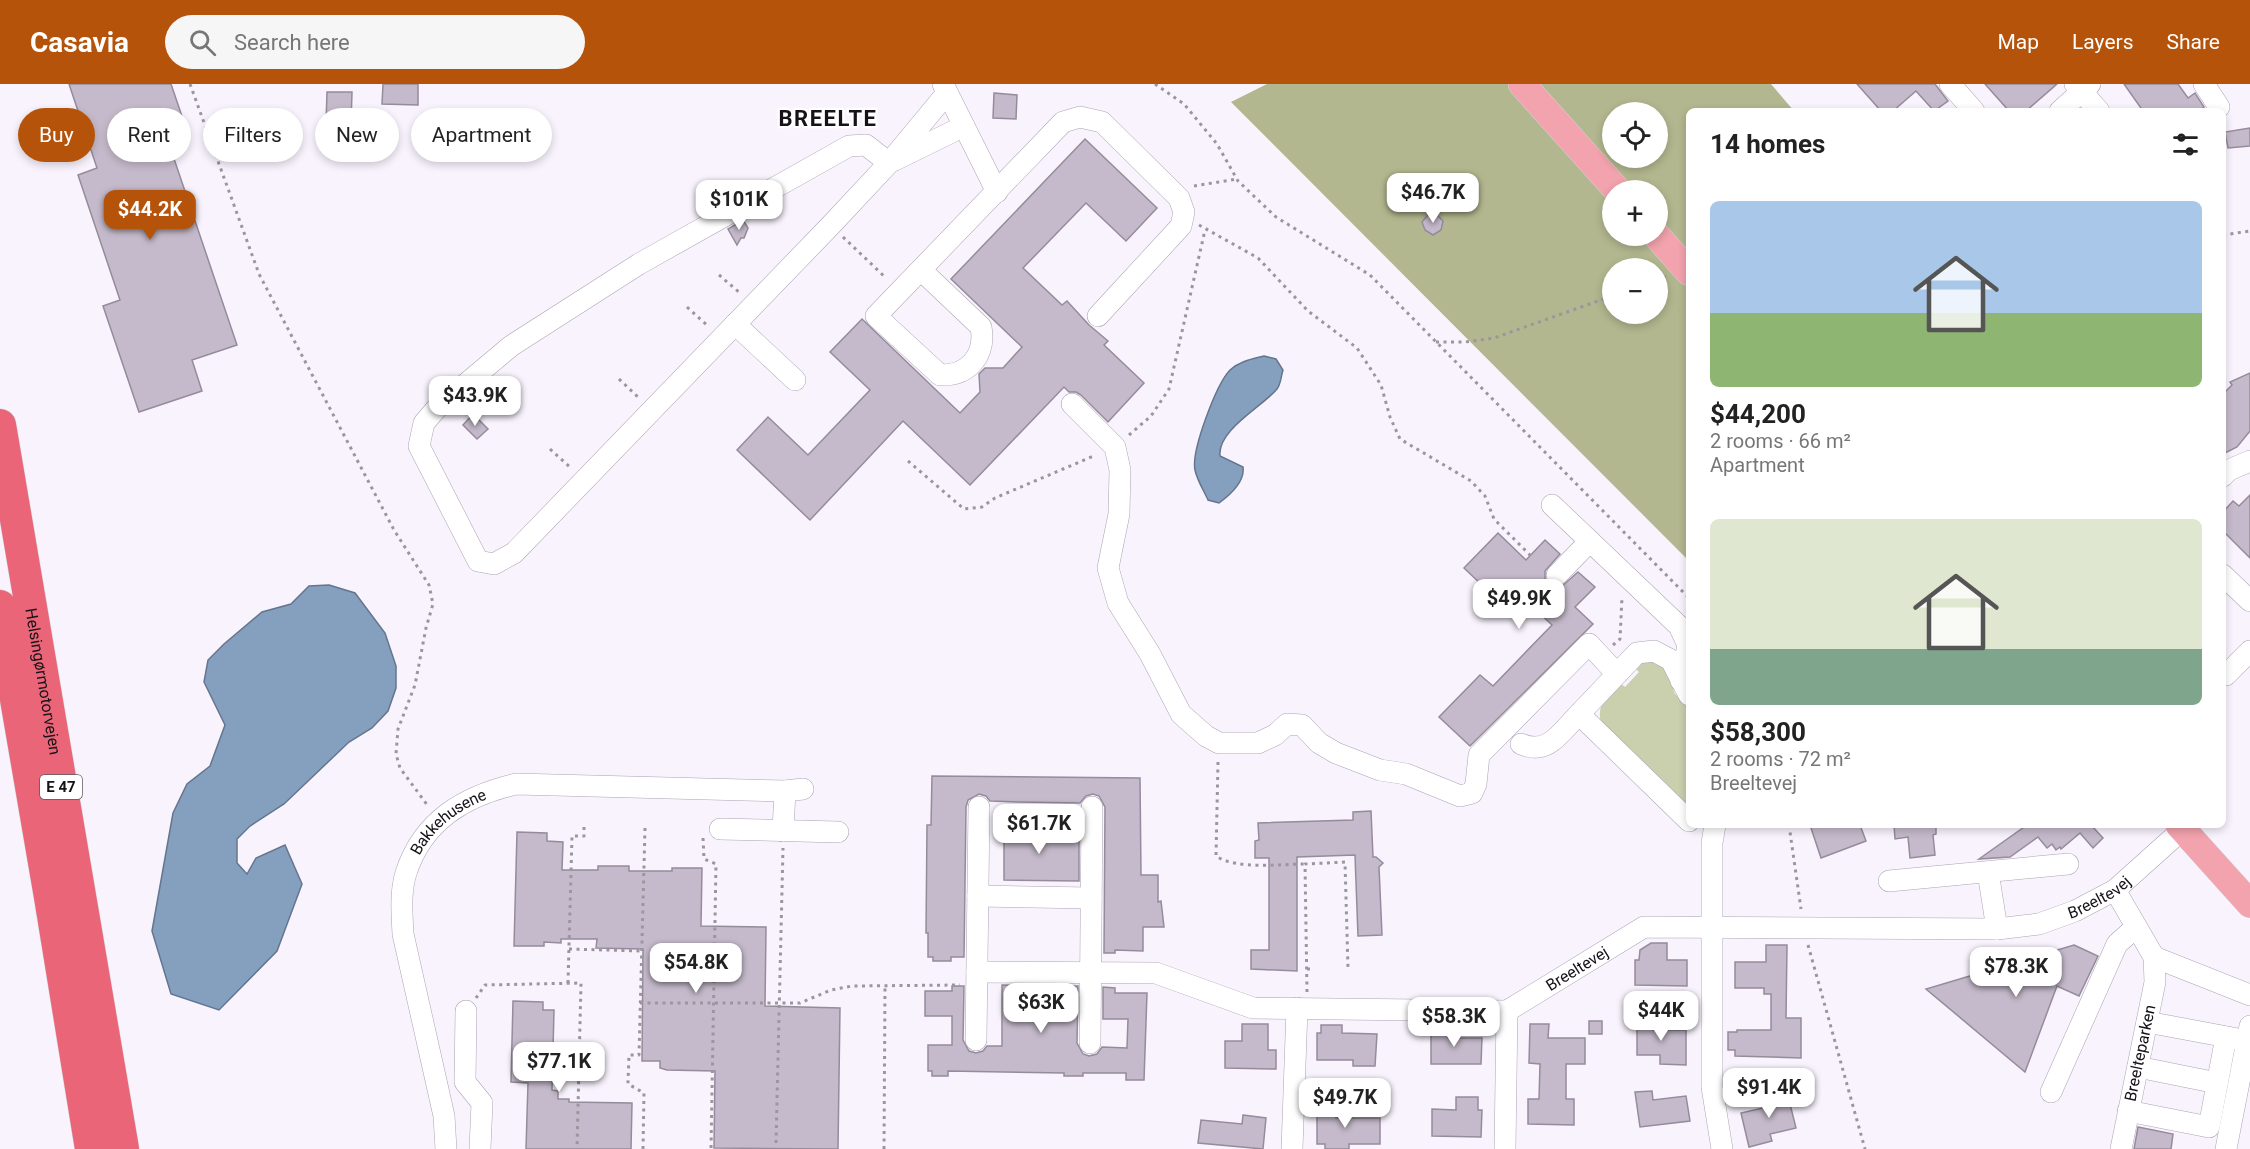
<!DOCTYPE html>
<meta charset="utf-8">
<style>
body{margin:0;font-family:Roboto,sans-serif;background:#f6f6f6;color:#222;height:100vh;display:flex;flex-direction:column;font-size:22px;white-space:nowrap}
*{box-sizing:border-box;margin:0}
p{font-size:20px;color:#767676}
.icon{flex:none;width:33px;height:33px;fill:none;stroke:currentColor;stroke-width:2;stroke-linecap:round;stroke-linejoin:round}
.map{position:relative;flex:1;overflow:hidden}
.details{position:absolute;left:1686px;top:24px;width:540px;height:720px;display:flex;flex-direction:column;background:#fff;border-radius:9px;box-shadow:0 3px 9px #0003}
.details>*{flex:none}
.guide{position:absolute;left:18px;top:24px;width:570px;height:54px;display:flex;gap:12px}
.fabs{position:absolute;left:1602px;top:18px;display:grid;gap:12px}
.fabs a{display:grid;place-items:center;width:66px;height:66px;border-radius:50%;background:#fff;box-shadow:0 3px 9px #0003;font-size:30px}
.price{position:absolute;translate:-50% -51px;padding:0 14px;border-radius:12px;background:#fff;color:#222;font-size:20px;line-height:39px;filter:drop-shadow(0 2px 3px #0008)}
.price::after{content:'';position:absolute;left:50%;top:36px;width:18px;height:14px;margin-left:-9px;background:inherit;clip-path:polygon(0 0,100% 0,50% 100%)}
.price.on{background:#b45309;color:#fff}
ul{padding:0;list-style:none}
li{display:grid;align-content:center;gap:12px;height:318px;padding:0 24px}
li span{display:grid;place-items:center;height:186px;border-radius:9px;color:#555}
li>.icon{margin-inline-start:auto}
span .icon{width:108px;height:108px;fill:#fffc;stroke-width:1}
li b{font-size:26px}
h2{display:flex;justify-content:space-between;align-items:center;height:72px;padding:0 24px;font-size:26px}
.pill{padding:0 21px;border-radius:27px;background:#fff;box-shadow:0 3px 9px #0003;font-size:21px;line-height:54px}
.pill.on{background:#b45309;color:#fff}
header{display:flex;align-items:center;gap:36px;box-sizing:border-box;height:84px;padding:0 30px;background:#b45309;color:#fff}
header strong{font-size:28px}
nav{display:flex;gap:33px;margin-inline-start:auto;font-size:21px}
.search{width:420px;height:54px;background:#f6f6f6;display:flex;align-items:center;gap:15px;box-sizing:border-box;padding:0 21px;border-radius:33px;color:#767676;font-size:22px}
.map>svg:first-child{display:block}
.green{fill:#cacfae}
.forest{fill:#b2b78f;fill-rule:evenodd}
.water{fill:#85a0bf;stroke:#64758d;stroke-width:1.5}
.building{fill:#c5bacb;stroke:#958b9b;stroke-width:1.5}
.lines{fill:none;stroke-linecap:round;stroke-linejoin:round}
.minor-casing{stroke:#aca3b4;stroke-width:22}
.major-casing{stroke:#d5d4d5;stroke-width:28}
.highway-casing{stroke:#d5d4d5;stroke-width:33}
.path{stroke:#9b969e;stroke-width:3;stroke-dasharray:3 4.5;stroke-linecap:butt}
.minor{stroke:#fff;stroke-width:21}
.major{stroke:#f2a3ad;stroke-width:27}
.highway{stroke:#ea6577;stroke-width:32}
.labels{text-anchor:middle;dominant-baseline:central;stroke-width:4.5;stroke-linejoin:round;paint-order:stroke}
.shield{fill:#fff;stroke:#5c595d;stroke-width:1.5}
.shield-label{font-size:15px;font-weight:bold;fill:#161218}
.street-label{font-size:16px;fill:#161218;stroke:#fff}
.district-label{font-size:22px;font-weight:bold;letter-spacing:1.5px;fill:#161218;stroke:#fff}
</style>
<header>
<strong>Casavia</strong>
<div class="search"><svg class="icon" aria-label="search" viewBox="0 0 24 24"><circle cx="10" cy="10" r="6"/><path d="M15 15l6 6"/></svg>Search here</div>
<nav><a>Map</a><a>Layers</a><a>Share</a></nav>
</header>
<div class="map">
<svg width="2250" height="1065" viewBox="0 0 2250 1065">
<rect width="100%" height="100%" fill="#f9f3fd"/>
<path class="green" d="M1652 573 1666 586 1675 610 1689 621V728L1601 638C1596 621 1608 611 1618 597L1625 603 1639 588 1633 582Z"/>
<path class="forest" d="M1267 0H1771L1794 27H1689V477L1231 18ZM1612 28H1658V74H1612ZM1612 106H1658V152H1612ZM1612 184H1658V230H1612Z"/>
<g class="water">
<path d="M1264 272 1276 275 1283 286C1281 292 1281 300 1277 305 1262 323 1217 346 1220 372L1243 383C1245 397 1230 411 1219 419L1208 416C1204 407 1197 396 1195 386 1191 367 1216 301 1230 286 1240 277 1252 275 1264 272Z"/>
<path d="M329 501 355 509 385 549 396 582V604L388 627 372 644 349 658 284 720 250 742 237 755V779L247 790 256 774 285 761 302 800 277 867 219 926 171 910 152 847 173 729 187 700 210 682 225 641 204 598 208 576 224 560 262 528 291 520 309 502Z"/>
</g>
<g class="building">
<path d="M69 0H171L187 47 167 54 237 261 192 276 202 307 139 328 103 222 120 216 78 91 97 84Z"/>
<path d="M383 0H418V21L382 20Z"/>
<path d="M1857 0H1935L1948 17 1934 27 1916 7 1893 27H1881Z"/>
<path d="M1985 0H2057L2026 27H2009Z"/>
<path d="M2124 0H2178L2188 14 2195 9 2204 23 2198 27H2143Z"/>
<path d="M327 8H352L351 40H326Z"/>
<path d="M994 9 1017 11 1016 35 993 34Z"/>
<path d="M2250 44V62L2228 64 2225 48Z"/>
<path d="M1085 55 1157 124 1126 157 1086 119 1023 184 1062 221 1067 217 1089 241 1108 257 1104 261 1144 299 1108 338 1081 311 1076 308H1069L1064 303 970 401 903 337 810 436 737 366 768 333 808 371 870 306 830 268 862 235 960 329 980 308 979 290 985 284H1003L1022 263 951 195Z"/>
<path d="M1436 130 1443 137 1441 146 1433 151 1425 146 1422 138 1428 131Z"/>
<path d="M743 136 748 144 744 154H741L737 161 728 145Z"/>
<path d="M2250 289V347L2237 363 2223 370V310L2232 301 2230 298Z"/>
<path d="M473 330 488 345 477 355 463 341Z"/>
<path d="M2250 411V474L2223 447V428L2233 417 2239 422Z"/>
<path d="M1498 449 1526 476 1545 456 1560 470 1545 487V495L1549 501 1554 503H1561L1578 488 1595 503 1575 523 1593 540 1470 662 1439 633 1480 591 1493 602 1552 541 1518 509 1505 523 1464 484Z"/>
<path d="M932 692 1140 694 1141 791H1158V818L1161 817 1164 843H1143V867L1115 866V869H1104L1105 723 1099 712 1093 710 1086 712 1080 719 1019 718 990 717 986 712 979 710 968 716 966 723 964 873H951V877H933V873H928V849H926L927 741H931Z"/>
<path d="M1371 727 1373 773H1376L1383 779 1379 783 1382 851 1358 852 1355 771 1297 773V887L1251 885V866H1269V774H1255V757L1259 756 1258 739 1353 736V728Z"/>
<path d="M1810 741H1860L1866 757 1821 774Z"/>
<path d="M1894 741H1936V750L1933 751 1935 771 1910 774 1908 753 1895 755Z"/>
<path d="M2027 741H2091L2103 754 2093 764 2080 749 2061 765 2060 763 2056 766 2052 760 2047 764 2038 753 2010 773 1979 775Z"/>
<path d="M1075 745 1079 746V797L1004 796V756L1075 755Z"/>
<path d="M517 748 547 749V757L563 758 562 786H598V782H629V787H672V784H702L701 842 766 843 765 922 840 924 838 1065 714 1064 715 987 667 986 660 984V977H642L643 865 596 864 597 855H561V859L544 858V862H514Z"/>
<path d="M1651 859H1667V876H1687V902L1635 901V876H1639L1640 866Z"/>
<path d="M1766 861H1787L1786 934H1801V974L1735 972V966H1728V948H1737V946H1771V910H1764V904H1735V878H1766Z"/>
<path d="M2074 861 2098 872 2079 912 2057 902 2025 988 1926 905Z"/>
<path d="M1002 901 1078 902 1077 959 1083 970 1089 972 1097 970 1102 963 1127 964 1128 935H1103V903L1115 904V909H1147L1144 996H1126V989H1083V992H1064V989L948 987V992H932V987H928V961H952V932H925V907H952V902H964L963 956 969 967 976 969 983 967 987 962H1002Z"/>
<path d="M513 917 543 918V926H554L552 1006 558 1007V1015H569V1018L632 1019 631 1065H526L528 999 511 998Z"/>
<path d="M1637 932H1653V946H1686V981L1660 980V971H1637Z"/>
<rect x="1589" y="937" width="13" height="13"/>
<path d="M1242 940H1268V966H1276V985L1225 984V957H1242Z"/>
<path d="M1530 940H1549L1548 954H1585V980H1566V1015H1574V1041L1528 1040V1015H1539L1540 980 1529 979Z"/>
<path d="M1321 941H1342V949L1377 950 1375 982H1353V976H1317V949H1321Z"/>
<path d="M1431 942H1448V954H1482L1481 980H1431Z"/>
<path d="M1786 1004 1796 1044 1770 1050 1772 1057 1749 1063 1741 1029 1767 1023 1764 1010Z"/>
<path d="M1652 1007 1653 1016 1686 1012 1690 1037 1640 1043 1635 1008Z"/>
<path d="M1456 1013H1478V1026H1482L1481 1053 1432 1052V1025L1456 1026Z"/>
<path d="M1317 1020H1336V1034H1380V1060H1349V1065H1325V1060H1317Z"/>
<path d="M1243 1031 1266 1034 1263 1065 1198 1059 1201 1036 1242 1040Z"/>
<path d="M2138 1043 2173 1050 2171 1065H2134Z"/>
</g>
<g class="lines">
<g class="minor-casing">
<g id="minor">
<path d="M943 0 997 108"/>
<path d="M1950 0 1974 27"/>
<path d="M2075 0 2099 27"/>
<path d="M2204 0 2219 23"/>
<path d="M2060 27 2090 0"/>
<path d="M895 76 964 42"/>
<path d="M889 79 866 61 849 62 639 180 511 262 436 325 424 339 419 362 478 477 494 480 514 469 831 141 889 79 947 9"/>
<path d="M921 186 981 243C986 271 969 292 940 291L876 232 1063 38 1080 33 1102 38 1179 114 1184 128 1181 142 1098 232"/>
<path d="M735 240 795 296"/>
<path d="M1072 320 1115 363 1120 386 1119 430 1108 484 1118 519 1150 570 1181 630 1206 652 1219 659H1258L1275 651 1287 640 1302 641 1319 659 1336 669 1380 686 1406 690 1460 712 1472 709 1476 700 1479 671 1589 560 1617 590"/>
<path d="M2223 392 2229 386 2250 377"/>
<path d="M1552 421 1679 542 1688 561 1681 597"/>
<path d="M1557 491 1590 457"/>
<path d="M2223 491 2250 517"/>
<path d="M2226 591 2250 567"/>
<path d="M1689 611 1671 576 1654 567 1637 569 1579 630 1689 737"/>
<path d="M1521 660C1548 672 1561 648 1579 630"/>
<path d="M1715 741 1712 759V1003L1722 1065"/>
<path d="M720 745 838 748"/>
<path d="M783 747 785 707"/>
<path d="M1988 788 1997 845"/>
<path d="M1889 797 2068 780"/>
<path d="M2115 806 2154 873 2155 898 2121 1065"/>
<path d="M978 812 1091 814"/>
<path d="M2154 873 2250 911"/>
<path id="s1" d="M977 888 1156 889 1253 924 1507 927 1644 843 1997 845 2039 840 2075 827 2115 806 2183 745"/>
<path d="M466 927 465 998 482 1019 480 1065"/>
<path d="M2147 938 2238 955"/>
<path d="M976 956 979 723"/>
<path d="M1090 959 1092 723"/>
<path d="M2138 983 2217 999"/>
<path d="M2051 1008 2117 860 2136 843"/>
<path d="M2128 1027 2209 1043 2226 953"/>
<path id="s2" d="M446 1065 444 1032 403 850C402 830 400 808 406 789 423 736 465 712 516 700L785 707 803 705"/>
<path d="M1292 1065 1297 924"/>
<path d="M1505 1065 1507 927"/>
<path d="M2226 1065 2250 942"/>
</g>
</g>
<g class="major-casing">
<g id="major">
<path d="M1522 0 1617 106"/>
<path d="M1657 152 1689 188"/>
<path d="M2179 741 2250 820"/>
</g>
</g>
<g class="highway-casing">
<g id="highway">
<path id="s3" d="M0 341 123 1065"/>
<path d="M0 522 50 813 91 1065"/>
</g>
</g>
<g class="path">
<path d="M190 0 259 190 394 446 429 501 433 520 426 544 415 601 398 645 396 670 400 684 428 722"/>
<path d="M1155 0 1184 20 1217 60 1238 97 1276 133 1370 191 1689 514"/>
<path d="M1194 102 1237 95"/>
<path d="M1199 141 1258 174 1308 227 1357 264 1381 301 1390 333 1400 355 1471 397 1485 412 1494 435 1530 471"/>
<path d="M2223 151 2250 147"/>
<path d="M843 153 886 194"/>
<path d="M719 191 740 209"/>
<path d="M1658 196 1666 193"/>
<path d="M687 223 708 242"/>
<path d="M1436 258H1465L1494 254 1612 212"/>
<path d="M619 295 639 314"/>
<path d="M1129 351 1151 332 1169 305 1205 146"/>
<path d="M550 365 571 384"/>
<path d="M908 377 964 425 982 423 995 414 1096 371"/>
<path d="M1613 561 1620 555 1622 513"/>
<path d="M1218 678 1216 772C1236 786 1281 780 1305 780"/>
<path d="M1789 741 1801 825"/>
<path d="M703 754 704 775 716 780 711 1065"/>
<path d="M1808 861 1865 1065"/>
<path d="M569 865 642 867"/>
<path d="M1307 885H1314"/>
<path d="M568 899 572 752H584V741"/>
<path d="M1307 908 1305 780 1345 778 1348 885"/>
<path d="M476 914 485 901 581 899 577 1065"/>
<path d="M640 919H800L831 906 852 902 960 901"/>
<path d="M776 1059 783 764"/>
<path d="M643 1065 644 1009 628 1000V998L629 971H639L645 744"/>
<path d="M884 1065 885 902"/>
</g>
<use href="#minor" class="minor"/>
<use href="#major" class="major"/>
<use href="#highway" class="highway"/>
</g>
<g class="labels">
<rect class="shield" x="40" y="691" width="42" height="24" rx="4.5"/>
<g class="shield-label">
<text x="61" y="703">E 47</text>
</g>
<g class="street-label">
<text stroke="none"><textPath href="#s3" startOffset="260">Helsingørmotorvejen</textPath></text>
<text stroke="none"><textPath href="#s2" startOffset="350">Bakkehusene</textPath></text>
<text stroke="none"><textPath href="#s1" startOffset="1158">Breeltevej</textPath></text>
<text stroke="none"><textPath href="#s1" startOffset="618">Breeltevej</textPath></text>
<text transform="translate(2140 969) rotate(-78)">Breelteparken</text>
</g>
<g class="district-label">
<text x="828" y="34">BREELTE</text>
</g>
</g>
</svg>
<div class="fabs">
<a><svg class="icon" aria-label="locate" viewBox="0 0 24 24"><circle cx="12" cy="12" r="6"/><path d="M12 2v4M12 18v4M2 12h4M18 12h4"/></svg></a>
<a>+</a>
<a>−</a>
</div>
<b class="price" style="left:1433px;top:140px">$46.7K</b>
<b class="price" style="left:739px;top:147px">$101K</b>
<b class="price on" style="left:150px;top:157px">$44.2K</b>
<b class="price" style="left:475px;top:343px">$43.9K</b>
<b class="price" style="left:1519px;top:546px">$49.9K</b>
<b class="price" style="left:1039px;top:771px">$61.7K</b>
<b class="price" style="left:696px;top:910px">$54.8K</b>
<b class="price" style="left:2016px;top:914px">$78.3K</b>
<b class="price" style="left:1041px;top:950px">$63K</b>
<b class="price" style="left:1661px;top:958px">$44K</b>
<b class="price" style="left:1454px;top:964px">$58.3K</b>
<b class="price" style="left:559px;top:1009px">$77.1K</b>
<b class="price" style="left:1769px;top:1035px">$91.4K</b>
<b class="price" style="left:1345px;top:1045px">$49.7K</b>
<div class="guide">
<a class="pill on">Buy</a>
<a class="pill">Rent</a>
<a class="pill">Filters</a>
<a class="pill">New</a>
<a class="pill">Apartment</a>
</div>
<section class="details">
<h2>14 homes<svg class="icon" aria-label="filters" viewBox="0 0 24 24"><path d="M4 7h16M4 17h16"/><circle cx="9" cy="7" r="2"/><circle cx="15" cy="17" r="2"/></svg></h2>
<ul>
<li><span style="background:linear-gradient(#a9c7e8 60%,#8fb573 0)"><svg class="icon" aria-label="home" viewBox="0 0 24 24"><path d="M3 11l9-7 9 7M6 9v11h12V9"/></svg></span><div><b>$44,200</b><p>2 rooms · 66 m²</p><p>Apartment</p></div></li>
<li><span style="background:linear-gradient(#dfe7d0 70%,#7fa58c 0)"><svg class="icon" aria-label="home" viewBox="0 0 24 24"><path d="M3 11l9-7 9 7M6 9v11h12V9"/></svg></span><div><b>$58,300</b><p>2 rooms · 72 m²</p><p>Breeltevej</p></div></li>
</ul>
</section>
</div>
